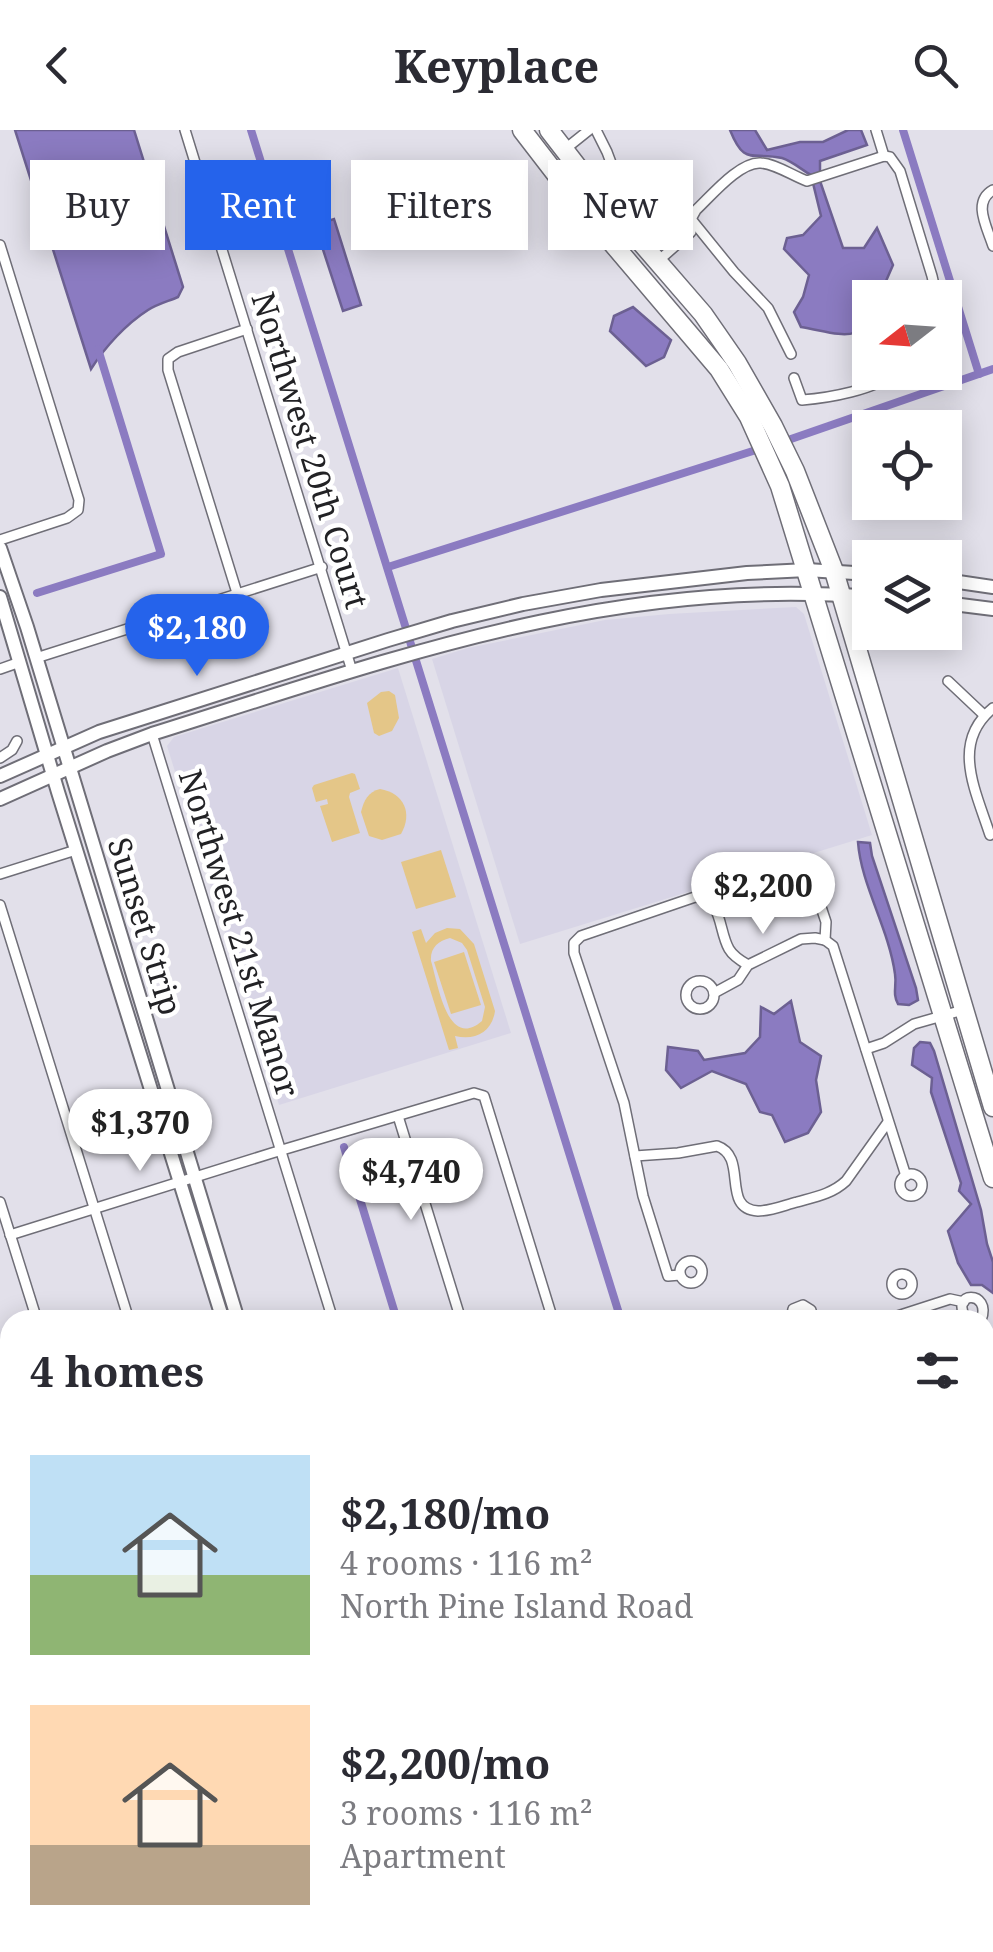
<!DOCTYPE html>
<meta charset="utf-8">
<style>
body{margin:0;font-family:"Noto Serif",serif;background:#f7f7f7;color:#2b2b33;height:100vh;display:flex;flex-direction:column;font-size:38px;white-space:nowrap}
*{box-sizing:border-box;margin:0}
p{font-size:32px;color:#7c7c81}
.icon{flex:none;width:55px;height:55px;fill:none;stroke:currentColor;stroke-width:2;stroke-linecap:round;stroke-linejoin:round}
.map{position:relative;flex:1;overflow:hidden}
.details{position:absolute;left:0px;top:1180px;width:995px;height:642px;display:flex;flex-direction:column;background:#fff;border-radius:30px 30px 0 0;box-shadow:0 5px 25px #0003}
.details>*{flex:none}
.banner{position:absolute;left:30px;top:30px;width:935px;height:90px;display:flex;gap:20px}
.needle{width:65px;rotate:253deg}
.controls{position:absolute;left:852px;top:150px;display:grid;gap:20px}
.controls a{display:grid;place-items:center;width:110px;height:110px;border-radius:0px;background:#fff;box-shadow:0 5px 25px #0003;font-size:50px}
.price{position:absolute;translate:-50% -85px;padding:0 22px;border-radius:35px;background:#fff;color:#222;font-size:32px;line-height:65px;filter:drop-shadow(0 2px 5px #0008)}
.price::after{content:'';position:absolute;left:50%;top:60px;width:30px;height:22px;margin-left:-15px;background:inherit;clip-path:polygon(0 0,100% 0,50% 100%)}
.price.selected{background:#2563eb;color:#fff}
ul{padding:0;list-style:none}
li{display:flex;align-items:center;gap:30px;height:250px;padding:0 30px}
li span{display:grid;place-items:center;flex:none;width:280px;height:200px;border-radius:0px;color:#555}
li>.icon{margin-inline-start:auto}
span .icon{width:120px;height:120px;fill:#fffc;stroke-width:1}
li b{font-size:42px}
h2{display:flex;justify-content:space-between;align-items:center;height:120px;padding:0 30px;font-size:42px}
.pill{padding:0 35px;border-radius:0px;background:#fff;box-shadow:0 5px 25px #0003;font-size:35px;line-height:90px}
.pill.selected{background:#2563eb;color:#fff}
header{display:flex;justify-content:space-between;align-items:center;height:130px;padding:0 30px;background:#fff;font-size:45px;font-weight:700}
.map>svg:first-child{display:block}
.built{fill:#d8d5e6}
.green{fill:#e4c688;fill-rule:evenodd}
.water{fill:#8b7bc1;stroke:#6c6092;stroke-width:2.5}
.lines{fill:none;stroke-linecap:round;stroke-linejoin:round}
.canal{stroke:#8b7bc1;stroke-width:8}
.street-casing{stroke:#6f6e77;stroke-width:12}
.secondary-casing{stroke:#6f6e77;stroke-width:16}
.highway-casing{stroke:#6f6e77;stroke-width:21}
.street{stroke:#fff;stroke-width:9}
.secondary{stroke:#fff;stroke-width:12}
.highway{stroke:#fff;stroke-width:18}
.labels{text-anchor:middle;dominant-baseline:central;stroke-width:9;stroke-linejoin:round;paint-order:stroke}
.street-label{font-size:32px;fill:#222225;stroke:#fff}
</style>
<header><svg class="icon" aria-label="back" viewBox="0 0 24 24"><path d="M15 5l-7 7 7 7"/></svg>Keyplace<svg class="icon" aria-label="search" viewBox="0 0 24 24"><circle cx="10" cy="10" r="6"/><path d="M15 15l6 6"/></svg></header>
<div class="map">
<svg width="993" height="1822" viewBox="0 0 993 1822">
<rect width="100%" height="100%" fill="#e2e0ea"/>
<g class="built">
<path d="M796 477 804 484 872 705 520 814 432 529 468 518 605 490 669 484Z"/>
<path d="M398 538 511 903 279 975 167 616 174 607Z"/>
</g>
<g class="green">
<path d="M389 561 395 565 399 588 392 601 379 606 374 603 367 573 381 562Z"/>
<path d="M352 643 355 644 360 659 350 663 349 667 360 703 332 712 320 676 328 674 327 669 316 672 312 658 314 655Z"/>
<path d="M380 659C404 663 413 683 401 704L382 710 369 706 361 682C364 670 368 662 380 659Z"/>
<path d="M441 720 456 767 416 779 401 732Z"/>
<path d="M447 798 460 799 474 814 495 881C492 902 475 911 455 906L458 918 449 920 412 802 421 799 426 813 435 803ZM450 808 462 813 467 820 485 877 482 891C447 921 438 853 431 831 430 818 438 811 450 808Z"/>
<path d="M464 822 481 875 451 884 434 832Z"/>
</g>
<g class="water">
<path d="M15 0H134L183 157 178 167C169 171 157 174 148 180 126 194 105 217 91 239Z"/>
<path d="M730 0H755L767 20 800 12H823L848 0H861L867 15 820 31V51L843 118H864L877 98 893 135 879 167 870 168C870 219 838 203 801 197L794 182 803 167 809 145 784 119 787 108 803 105 821 86 811 45C802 40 792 31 782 28 751 21 745 37 730 0Z"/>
<path d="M334 89 361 175 343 181 315 95Z"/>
<path d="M633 177 671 210 664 227 646 236 610 201 614 186Z"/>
<path d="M858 712 870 713 872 726 916 858 918 870 909 875 898 874C892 863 897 856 895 844 889 799 861 755 858 712Z"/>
<path d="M791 871 800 912 821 926 816 950 821 982 808 1003 785 1012 772 985 760 982 746 954 712 941 681 958 666 940 668 917 698 921 704 930 745 923 760 907 761 877 774 884Z"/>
<path d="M920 912 930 913 934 921 981 1080 987 1114 993 1132V1163L982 1155H971L958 1133 948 1101 971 1074 959 1061 961 1053 931 962 932 948 912 935 914 918Z"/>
<path d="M993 1751V1822H922L931 1813 985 1812V1753Z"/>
</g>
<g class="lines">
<g class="canal">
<path d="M251 0 621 1190"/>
<path d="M903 0 979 244"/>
<path d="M791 309 993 239"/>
<path d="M388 437 756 320"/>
<path d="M37 463 161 424 98 219"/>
<path d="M344 1017 397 1190"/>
<path d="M0 1281 10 1314"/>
<path d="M165 1812 168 1822"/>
<path d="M590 1812 593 1822"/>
<path d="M815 1812 818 1822"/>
</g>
<g class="street-casing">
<g id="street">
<path d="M185 0 352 541"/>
<path d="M596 0 607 22 622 62 627 68 638 75 666 78 691 89 734 142 768 178 791 224"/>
<path d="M876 0 884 26"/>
<path d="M564 20 589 0"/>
<path d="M884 26 890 27 900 41 932 146 934 155 932 168"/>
<path d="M993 60C972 72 987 97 993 116"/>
<path d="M0 115 79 370 78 380 67 388 0 410"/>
<path d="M649 123C663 112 674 95 691 89"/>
<path d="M657 132 691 102V89L696 80C711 66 740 31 761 33 776 34 793 46 807 51L884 26"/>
<path d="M794 248 802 270C828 268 876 260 895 242"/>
<path d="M237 463 168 240V229L178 222 247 199"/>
<path d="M36 528 322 437"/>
<path d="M0 539 20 532"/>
<path d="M948 551 984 585"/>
<path d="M152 604 333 1190"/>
<path d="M0 628 12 620 17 611"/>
<path d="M990 705C976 661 950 613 993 578"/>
<path d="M0 744 76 720"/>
<circle cx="817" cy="762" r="9"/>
<path d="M819 771 826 792 825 810 833 816 906 1046"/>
<path d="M0 775 129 1190"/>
<circle cx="700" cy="865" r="14"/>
<path d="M714 863 738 850 748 835 801 809 815 808 825 810"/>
<path d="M866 919 884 913 914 894 963 880"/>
<path d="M398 986 461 1190"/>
<path d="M635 1026 678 1023 717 1016C749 1027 720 1079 758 1081 771 1081 785 1075 797 1072 815 1067 832 1064 846 1051L888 992"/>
<circle cx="911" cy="1055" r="11"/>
<path d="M0 1072 37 1190"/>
<path d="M10 1105 272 1023 474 963 484 966 553 1190"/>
<circle cx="691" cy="1142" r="11"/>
<circle cx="902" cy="1154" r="10"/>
<path d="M680 1145 668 1146 643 1066 624 973 574 823V813L581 806 695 767C723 768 718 800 729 819 733 826 741 831 748 835"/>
<path d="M791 1190 793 1179 803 1175 811 1180 812 1190"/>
<path d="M885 1190 950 1169 964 1172"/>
<path d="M967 1190C947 1160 993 1160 981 1190"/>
<path d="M985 1254 993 1281"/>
<path d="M985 1325 993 1321"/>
<path d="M985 1332 991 1353"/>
<path d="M985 1365 989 1371 993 1374"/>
<path d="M0 1475 10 1472"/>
<path d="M985 1539 993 1537"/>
<path d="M985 1551 993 1577"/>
<path d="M0 1571 10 1567"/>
<path d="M985 1704 993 1702"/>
<path d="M0 1786 11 1822"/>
<path d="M229 1812 232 1822"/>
<path d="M322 1812 325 1822"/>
<path d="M525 1812 528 1822"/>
<path d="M652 1812 655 1822"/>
<path d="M746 1812 748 1822"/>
<path d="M71 1822 99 1812"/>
</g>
</g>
<g class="secondary-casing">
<g id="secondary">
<path d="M0 418 27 497 238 1190"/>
<path d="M945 450 993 457"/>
<path d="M0 467 58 662 223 1190"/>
<path d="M945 473 993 479"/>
<path d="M0 646 99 602 140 589 388 510 452 491 523 474 601 460 747 443 807 440 870 444"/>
<path d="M0 669 107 621 152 604C391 529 615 446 870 467"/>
<path d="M416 1812 419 1822"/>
<path d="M431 1812 434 1822"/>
</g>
</g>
<g class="highway-casing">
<g id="highway">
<path d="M522 0 579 74 719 239 749 287 780 356 993 1048"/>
<path d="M549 0 593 57 703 184 737 233 773 296 795 341 834 441 993 977"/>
</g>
</g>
<use href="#street" class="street"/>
<use href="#secondary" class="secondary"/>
<use href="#highway" class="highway"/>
</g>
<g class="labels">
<g class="street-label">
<text transform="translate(311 320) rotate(73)">Northwest 20th Court</text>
<text transform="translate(146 796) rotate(73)">Sunset Strip</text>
<text transform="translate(240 803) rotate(73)">Northwest 21st Manor</text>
</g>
</g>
</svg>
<div class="controls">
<a><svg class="needle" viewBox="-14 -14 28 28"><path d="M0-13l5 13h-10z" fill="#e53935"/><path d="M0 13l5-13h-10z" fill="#7c7c81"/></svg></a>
<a><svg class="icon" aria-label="locate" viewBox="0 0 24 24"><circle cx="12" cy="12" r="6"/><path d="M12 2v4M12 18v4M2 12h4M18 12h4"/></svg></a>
<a><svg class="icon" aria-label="layers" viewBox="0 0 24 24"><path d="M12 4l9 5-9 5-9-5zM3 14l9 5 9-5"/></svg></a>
</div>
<b class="price selected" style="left:197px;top:549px">$2,180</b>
<b class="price" style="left:763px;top:807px">$2,200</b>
<b class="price" style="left:140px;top:1044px">$1,370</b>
<b class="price" style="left:411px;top:1093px">$4,740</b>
<div class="banner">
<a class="pill">Buy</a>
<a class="pill selected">Rent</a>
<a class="pill">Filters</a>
<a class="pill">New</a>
</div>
<section class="details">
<h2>4 homes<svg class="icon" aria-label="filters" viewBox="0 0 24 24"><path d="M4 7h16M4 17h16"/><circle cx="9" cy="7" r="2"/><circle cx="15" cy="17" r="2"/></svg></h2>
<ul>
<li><span style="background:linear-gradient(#bfe0f5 60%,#8fb573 0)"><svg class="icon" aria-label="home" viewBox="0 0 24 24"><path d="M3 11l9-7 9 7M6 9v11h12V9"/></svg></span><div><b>$2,180/mo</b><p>4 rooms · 116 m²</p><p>North Pine Island Road</p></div></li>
<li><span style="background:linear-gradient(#ffd9b3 70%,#b9a48a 0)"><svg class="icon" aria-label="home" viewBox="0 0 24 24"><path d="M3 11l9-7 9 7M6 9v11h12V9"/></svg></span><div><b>$2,200/mo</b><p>3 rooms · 116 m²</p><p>Apartment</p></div></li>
</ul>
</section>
</div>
